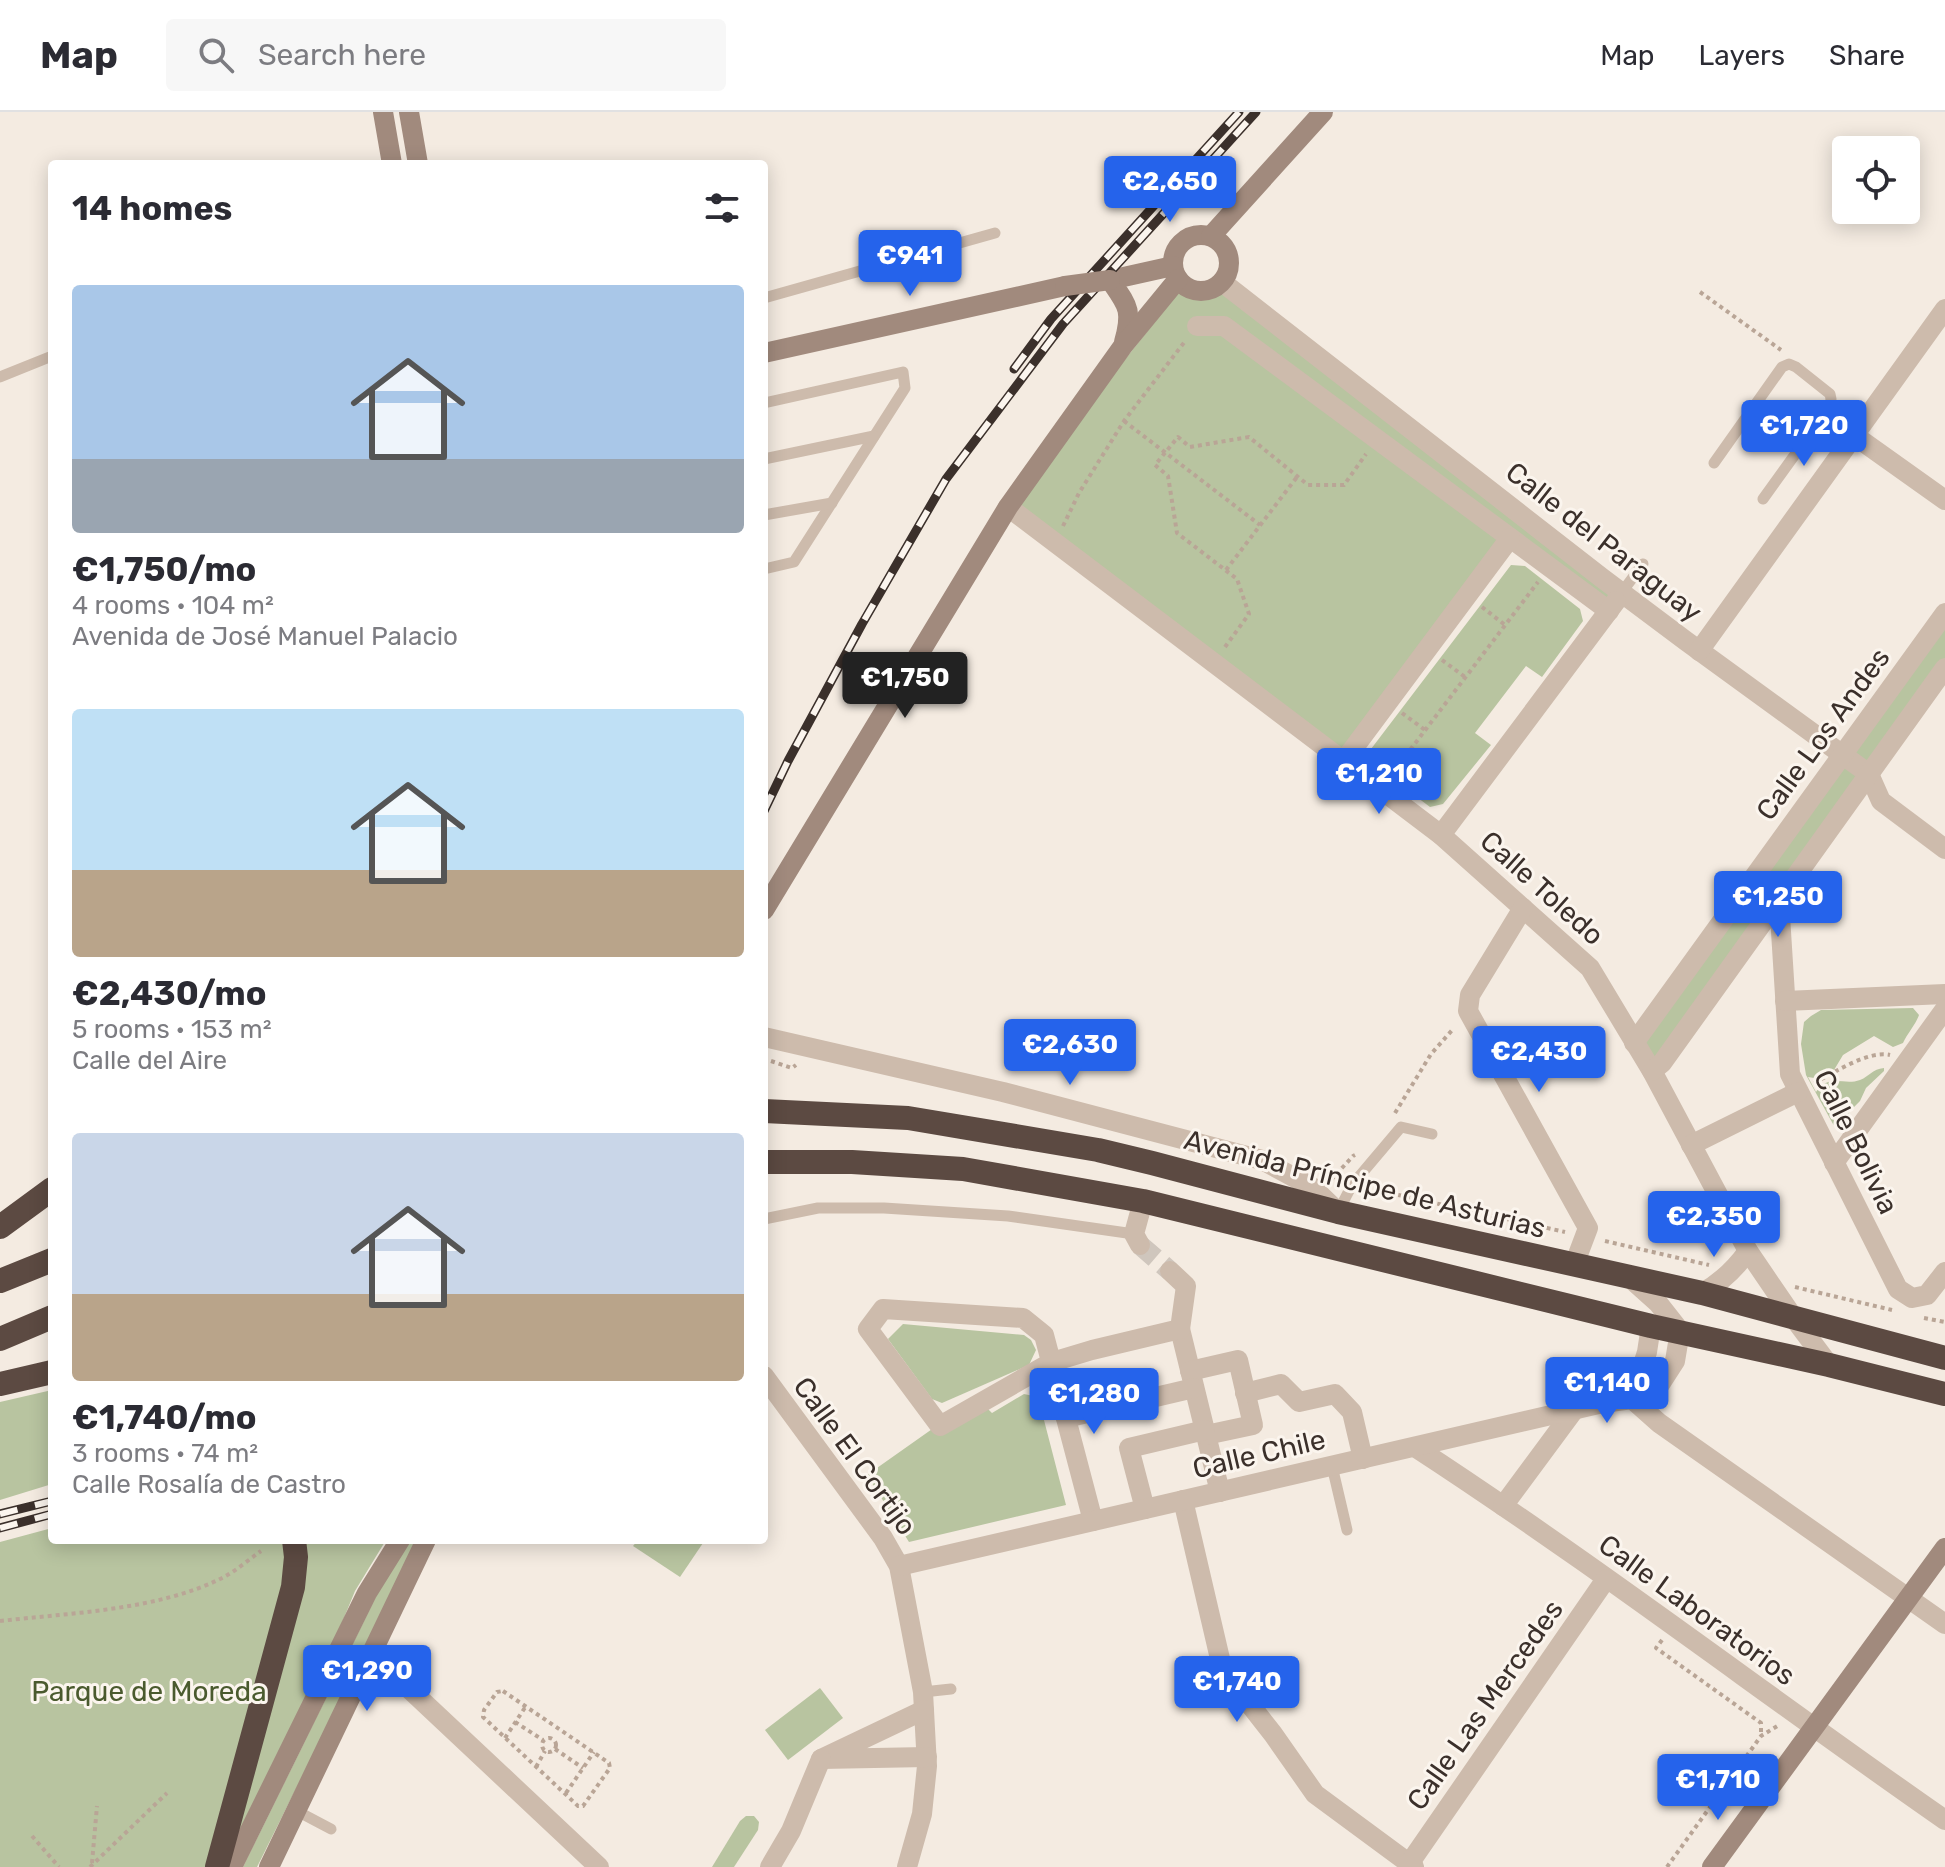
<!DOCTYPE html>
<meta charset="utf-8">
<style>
body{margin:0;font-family:Rubik,sans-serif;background:#f7f7f7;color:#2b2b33;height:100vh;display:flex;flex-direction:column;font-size:30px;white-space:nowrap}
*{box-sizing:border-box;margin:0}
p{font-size:26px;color:#7c7c81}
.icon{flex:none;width:44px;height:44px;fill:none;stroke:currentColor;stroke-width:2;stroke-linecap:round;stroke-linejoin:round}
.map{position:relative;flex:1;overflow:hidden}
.drawer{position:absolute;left:48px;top:48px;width:720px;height:1384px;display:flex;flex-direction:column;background:#fff;border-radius:8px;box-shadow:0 4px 20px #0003}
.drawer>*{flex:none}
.controls{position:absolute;left:1832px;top:24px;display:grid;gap:16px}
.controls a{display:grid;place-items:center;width:88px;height:88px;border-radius:8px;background:#fff;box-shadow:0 4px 20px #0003;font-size:40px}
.price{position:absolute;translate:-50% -68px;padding:0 18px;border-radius:8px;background:#2563eb;color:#fff;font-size:26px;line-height:52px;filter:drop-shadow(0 2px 4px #0008)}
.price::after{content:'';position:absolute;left:50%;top:48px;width:24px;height:18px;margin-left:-12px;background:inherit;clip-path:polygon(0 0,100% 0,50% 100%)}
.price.selected{background:#222;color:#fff}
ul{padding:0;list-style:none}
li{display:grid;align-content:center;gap:16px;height:424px;padding:0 24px}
li span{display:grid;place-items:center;height:248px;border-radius:8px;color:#555}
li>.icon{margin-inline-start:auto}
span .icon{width:144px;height:144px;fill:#fffc;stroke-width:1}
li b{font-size:34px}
h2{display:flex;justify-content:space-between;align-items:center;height:96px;padding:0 24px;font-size:34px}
header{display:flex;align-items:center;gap:48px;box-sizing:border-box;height:112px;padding:0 40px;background:#fff;border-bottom:2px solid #e1e1e2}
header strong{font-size:38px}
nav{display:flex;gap:44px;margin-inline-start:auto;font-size:28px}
.search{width:560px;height:72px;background:#f7f7f7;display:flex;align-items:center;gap:20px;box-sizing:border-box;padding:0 28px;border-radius:8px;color:#7c7c81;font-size:30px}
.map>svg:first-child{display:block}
.green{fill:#b8c4a0}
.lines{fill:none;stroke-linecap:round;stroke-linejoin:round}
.street-tunnel{stroke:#cfc6bd;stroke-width:20;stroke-dasharray:20 10;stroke-linecap:butt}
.path{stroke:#b9a596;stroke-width:4;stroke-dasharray:4 4;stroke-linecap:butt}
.lane{stroke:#cdbbac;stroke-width:11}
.street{stroke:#cdbbac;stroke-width:20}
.secondary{stroke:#a18a7d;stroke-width:20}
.highway{stroke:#5c4a42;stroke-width:24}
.rail-casing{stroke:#3b302b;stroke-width:9}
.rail{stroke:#fbf5ee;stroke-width:6;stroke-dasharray:18;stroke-linecap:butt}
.secondary-bridge{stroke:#a18a7d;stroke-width:20}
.labels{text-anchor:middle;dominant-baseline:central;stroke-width:6;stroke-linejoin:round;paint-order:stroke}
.street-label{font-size:28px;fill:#3b302b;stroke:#fbf5ee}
.park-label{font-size:28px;fill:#4a5a2e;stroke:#fbf5ee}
</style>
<header>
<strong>Map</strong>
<div class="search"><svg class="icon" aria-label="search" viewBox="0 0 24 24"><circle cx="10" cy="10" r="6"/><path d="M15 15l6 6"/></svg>Search here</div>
<nav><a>Map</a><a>Layers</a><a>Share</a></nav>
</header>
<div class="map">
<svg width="1945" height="1755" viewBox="0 0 1945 1755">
<rect width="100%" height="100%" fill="#f4ebe1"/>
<g class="green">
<path d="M1184 173C1195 179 1205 181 1216 174L1622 480 1609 499 1510 427 1344 649 1008 395Z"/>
<path d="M1511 453 1525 454 1580 497 1583 509 1542 565 1526 554 1475 621 1491 633 1443 692 1430 695 1373 652 1371 637Z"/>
<path d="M1945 501V556L1662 951 1634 931Z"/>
<path d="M1913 896 1919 903C1916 912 1907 922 1903 931L1893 935 1874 924 1843 943 1834 958 1814 966 1808 965 1816 980C1829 961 1844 974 1860 968 1870 964 1872 957 1884 956V959L1866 976 1860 989 1850 999 1842 1014 1836 1015 1833 1012 1806 963 1801 932 1804 910 1811 904 1821 898Z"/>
<path d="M903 1212 1024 1223 1031 1228 1036 1238 1029 1253 942 1291 932 1287 888 1227Z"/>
<path d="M52 1278V1372L0 1388V1290Z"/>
<path d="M1024 1282 1038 1285 1066 1393 909 1430 867 1363 935 1315 985 1294 992 1301Z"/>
<path d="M52 1416V1428H386L355 1479 313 1581 222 1755H0V1430Z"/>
<path d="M408 1428H415L401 1466 257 1755H243L387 1462Z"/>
<path d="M638 1428H705L680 1465 633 1434Z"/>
<path d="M820 1576 843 1606 788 1648 765 1618Z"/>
<path d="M746 1704H754L759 1710 758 1718 734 1755H712L740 1709Z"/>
</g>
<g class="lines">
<path class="street-tunnel" d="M1140 1133 1170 1159"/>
<g class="path">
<path d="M1700 180 1781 238"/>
<path d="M1124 309 1260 413"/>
<path d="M1063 414 1079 381 1124 309 1186 228"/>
<path d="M1226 458 1297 365"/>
<path d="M1482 495 1505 513"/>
<path d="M1225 535 1249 502 1237 467 1177 421 1168 364 1155 353 1178 325 1190 335 1249 325 1308 373H1344L1366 342"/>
<path d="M1442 548 1465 565"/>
<path d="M1402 601 1425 618"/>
<path d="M1391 663 1538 470"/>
<path d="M771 949 792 956 796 953"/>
<path d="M1814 971C1834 961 1868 938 1890 943"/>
<path d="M1395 1001 1431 942 1454 916"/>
<path d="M1331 1068 1353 1044 1355 1043"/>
<path d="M1367 1076 1565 1120"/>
<path d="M1605 1129 1709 1153"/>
<path d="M1795 1175 1892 1198"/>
<path d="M1924 1206 1945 1210"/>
<path d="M0 1509C70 1501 157 1498 220 1467 235 1460 248 1448 261 1439"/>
<path d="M1662 1528 1656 1536 1761 1611V1624"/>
<path d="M503 1579 609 1651 610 1656 583 1694H578L483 1605 484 1598 497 1580Z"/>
<path d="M515 1610 543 1628"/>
<circle cx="549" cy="1633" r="7"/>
<path d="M505 1626 526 1594"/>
<path d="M555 1637 583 1656"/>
<path d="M536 1655 545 1639"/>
<path d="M566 1681 594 1640"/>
<path d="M32 1724 59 1755"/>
<path d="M92 1751 97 1694"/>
<path d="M90 1755 167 1681"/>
<path d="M1667 1755 1761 1624 1779 1613"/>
</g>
<g class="lane">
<path d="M764 186 995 121"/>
<path d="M0 265 52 244"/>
<path d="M764 291 903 260 905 276 794 450 764 457"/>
<path d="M764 347 874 324"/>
<path d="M1714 351 1782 255 1789 252 1796 255 1830 282 1831 287 1830 294 1763 387"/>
<path d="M764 403 832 391"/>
<path d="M1622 480 1643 452"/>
<path d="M1338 1100 1352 1073 1401 1015 1432 1022"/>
<path d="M764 1107 818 1096H884L1008 1104 1134 1122"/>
<path d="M1332 1354 1347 1418"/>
<path d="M923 1580 951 1577"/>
<path d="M295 1698 331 1717"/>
</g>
<g class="street">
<path d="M1222 170 1602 466 1686 529 1869 662 1881 689 1945 737"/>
<path d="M1197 214H1224L1609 499"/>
<path d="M1855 324 1945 388"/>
<path d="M1008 395 1441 723 1590 856 1652 959 1748 1139 1793 1205 1829 1253"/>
<path d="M1699 539 1945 197"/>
<path d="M1344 649 1510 426"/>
<path d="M1441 723 1616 489"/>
<path d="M1779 788 1790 962 1898 1177 1912 1186 1927 1183 1945 1160"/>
<path d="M1523 796 1470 883 1468 899 1588 1116 1574 1153"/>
<path d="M1785 889 1945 882"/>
<path d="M764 925 1003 980 1262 1048 1312 1075 1338 1100"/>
<path d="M1634 931 1945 501"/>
<path d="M1652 959 1662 951 1945 556"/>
<path d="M1691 1033 1798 980"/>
<path d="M1834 1051 1945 897"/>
<path d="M1140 1133 1134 1122 1143 1089"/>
<path d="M1702 1181C1722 1170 1735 1157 1748 1139"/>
<path d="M1180 1217 1220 1380"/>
<path d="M1190 1259 1238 1248 1253 1313 1206 1323"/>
<path d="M764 1264 883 1426 899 1454 923 1580 927 1654 922 1702 907 1755"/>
<path d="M1245 1281 1281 1272 1299 1290 1335 1282 1352 1300 1363 1347"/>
<path d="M1632 1287 1659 1311 1945 1512"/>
<path d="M1632 1287 1647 1240 1651 1214"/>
<path d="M1066 1306 1194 1276"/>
<path d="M1415 1335C1596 1453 1768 1585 1945 1708"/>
<path d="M1183 1388 1221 1551 1226 1562 1273 1622 1315 1682 1414 1755"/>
<path d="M1503 1394 1574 1298"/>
<path d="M1145 1397 1129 1336 1205 1318"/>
<path d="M1093 1409 1044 1223 1023 1206 883 1197 868 1217 940 1314 1052 1250 1092 1238 1180 1217 1186 1174 1170 1159"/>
<path d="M899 1454 1603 1291 1632 1287 1655 1280 1675 1249 1680 1219 1658 1191 1629 1165"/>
<path d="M371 1541 599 1755"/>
<path d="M924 1598 821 1647 927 1645"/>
<path d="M1409 1752 1606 1467"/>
<path d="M770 1755 791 1719 821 1647"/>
</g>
<g class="secondary">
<path d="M383 0 392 52"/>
<path d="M409 0 418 52"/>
<circle cx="1201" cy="151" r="28"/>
<path d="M1211 124 1323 0"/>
<path d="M1124 230C1133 198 1128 194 1110 168L1173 154"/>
<path d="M764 241 1065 174"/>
<path d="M764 798 1008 395 1123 234 1178 167"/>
<path d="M232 1755 367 1481 400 1428"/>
<path d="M269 1755 426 1428"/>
<path d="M1712 1755 1945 1436"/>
</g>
<g class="highway">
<path d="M764 999 908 1006 1098 1038 1152 1051 1338 1100 1702 1181 1945 1246"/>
<path d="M764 1050H852L963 1057 1143 1089 1651 1214 1829 1253 1945 1282"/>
<path d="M0 1115 52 1077"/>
<path d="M0 1169 52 1148"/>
<path d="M0 1227 52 1205"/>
<path d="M0 1272 52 1260"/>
<path d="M217 1755 293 1475 296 1445 294 1428"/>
</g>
<g class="rail-casing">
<g id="rail">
<path d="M1014 257 1051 207 1239 0"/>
<path d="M764 699 788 649 862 512 946 367 1063 212 1256 0"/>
<path d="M0 1402 52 1389"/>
<path d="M0 1416 52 1402"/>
</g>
</g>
<use href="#rail" class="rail"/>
<path class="secondary-bridge" d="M1065 174 1110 168"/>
</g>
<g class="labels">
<g class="street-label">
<text transform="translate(1604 430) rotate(38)">Calle del Paraguay</text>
<text transform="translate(1823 622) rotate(-54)">Calle Los Andes</text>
<text transform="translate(1542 776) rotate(42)">Calle Toledo</text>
<text transform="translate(1856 1030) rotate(64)">Calle Bolivia</text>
<text transform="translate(1365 1072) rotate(14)">Avenida Príncipe de Asturias</text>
<text transform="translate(1259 1342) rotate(-13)">Calle Chile</text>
<text transform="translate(855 1344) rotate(54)">Calle El Cortijo</text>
<text transform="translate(1697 1498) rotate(36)">Calle Laboratorios</text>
<text transform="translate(1485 1593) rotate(-55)">Calle Las Mercedes</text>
</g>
<g class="park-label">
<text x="149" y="1579">Parque de Moreda</text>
</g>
</g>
</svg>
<div class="controls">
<a><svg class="icon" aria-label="locate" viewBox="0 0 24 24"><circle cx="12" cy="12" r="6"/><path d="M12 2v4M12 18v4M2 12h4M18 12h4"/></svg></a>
</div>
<b class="price" style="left:1170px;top:112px">€2,650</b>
<b class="price" style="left:910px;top:186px">€941</b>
<b class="price" style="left:1804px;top:356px">€1,720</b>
<b class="price selected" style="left:905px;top:608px">€1,750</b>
<b class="price" style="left:1379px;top:704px">€1,210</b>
<b class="price" style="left:1778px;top:827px">€1,250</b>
<b class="price" style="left:1070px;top:975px">€2,630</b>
<b class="price" style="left:1539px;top:982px">€2,430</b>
<b class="price" style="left:1714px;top:1147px">€2,350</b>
<b class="price" style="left:1607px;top:1313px">€1,140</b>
<b class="price" style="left:1094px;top:1324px">€1,280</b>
<b class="price" style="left:367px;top:1601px">€1,290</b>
<b class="price" style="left:1237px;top:1612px">€1,740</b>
<b class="price" style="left:1718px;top:1710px">€1,710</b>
<section class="drawer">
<h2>14 homes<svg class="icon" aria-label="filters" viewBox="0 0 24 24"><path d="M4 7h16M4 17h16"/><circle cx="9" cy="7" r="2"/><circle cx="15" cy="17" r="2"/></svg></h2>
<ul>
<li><span style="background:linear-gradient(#a9c7e8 70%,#9aa5b1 0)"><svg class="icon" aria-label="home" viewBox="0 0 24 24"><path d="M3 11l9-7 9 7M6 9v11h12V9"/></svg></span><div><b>€1,750/mo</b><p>4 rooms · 104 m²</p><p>Avenida de José Manuel Palacio</p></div></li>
<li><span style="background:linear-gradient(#bfe0f5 65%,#b9a48a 0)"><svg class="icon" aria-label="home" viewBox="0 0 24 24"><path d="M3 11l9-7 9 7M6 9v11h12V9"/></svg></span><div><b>€2,430/mo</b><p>5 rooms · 153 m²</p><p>Calle del Aire</p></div></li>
<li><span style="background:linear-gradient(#c9d6e8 65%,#b9a48a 0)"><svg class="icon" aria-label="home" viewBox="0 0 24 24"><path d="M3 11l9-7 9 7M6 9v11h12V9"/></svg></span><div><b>€1,740/mo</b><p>3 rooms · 74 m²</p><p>Calle Rosalía de Castro</p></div></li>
</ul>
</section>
</div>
